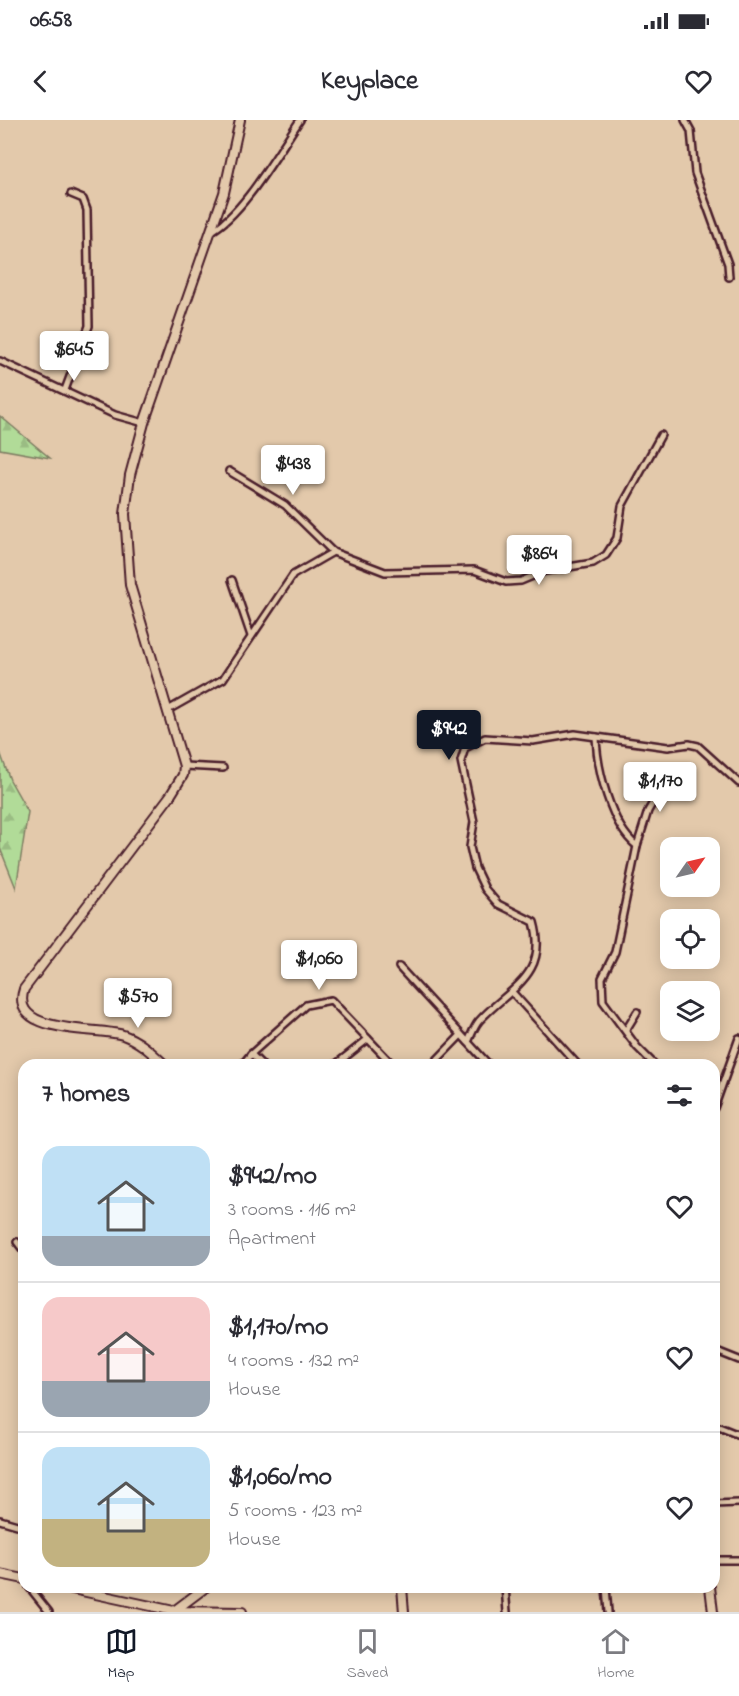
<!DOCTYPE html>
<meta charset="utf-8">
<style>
body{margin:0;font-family:"Indie Flower",sans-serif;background:#f2f2f3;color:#2b2b33;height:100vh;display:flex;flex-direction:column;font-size:22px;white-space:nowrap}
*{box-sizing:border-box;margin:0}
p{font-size:20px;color:#7c7c81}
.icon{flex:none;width:33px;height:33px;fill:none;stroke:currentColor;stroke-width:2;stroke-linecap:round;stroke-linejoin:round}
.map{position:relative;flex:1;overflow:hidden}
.panel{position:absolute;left:18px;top:939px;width:702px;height:534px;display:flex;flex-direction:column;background:#fff;border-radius:18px;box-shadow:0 3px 15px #0003}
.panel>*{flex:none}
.needle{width:39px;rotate:56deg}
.controls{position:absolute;left:660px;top:717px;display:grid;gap:12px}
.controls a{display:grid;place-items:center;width:60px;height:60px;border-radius:12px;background:#fff;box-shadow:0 3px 15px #0003;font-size:30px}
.price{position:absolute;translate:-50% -51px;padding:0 14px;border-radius:6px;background:#fff;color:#222;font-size:20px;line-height:39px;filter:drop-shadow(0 2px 3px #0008)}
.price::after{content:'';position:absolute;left:50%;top:36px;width:18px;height:14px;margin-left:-9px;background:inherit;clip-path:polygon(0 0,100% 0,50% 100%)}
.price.selected{background:#111827;color:#fff}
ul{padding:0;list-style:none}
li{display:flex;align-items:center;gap:18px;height:150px;padding:0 24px}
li+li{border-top:2px solid #e1e1e2}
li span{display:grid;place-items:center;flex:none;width:168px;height:120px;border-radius:18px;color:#555}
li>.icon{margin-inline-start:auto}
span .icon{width:72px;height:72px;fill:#fffc;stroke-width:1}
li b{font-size:26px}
h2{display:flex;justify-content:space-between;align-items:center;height:72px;padding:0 24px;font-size:26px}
.status{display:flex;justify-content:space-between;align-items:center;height:42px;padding:0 30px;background:#fff;direction:ltr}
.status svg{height:16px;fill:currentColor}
header{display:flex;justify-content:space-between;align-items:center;height:78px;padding:0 24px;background:#fff;font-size:27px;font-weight:700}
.tabs{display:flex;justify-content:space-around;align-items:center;height:84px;border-top:2px solid #e1e1e2;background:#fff;font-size:16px;color:#7c7c81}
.tabs a{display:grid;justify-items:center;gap:3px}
.tabs .selected{color:#111827}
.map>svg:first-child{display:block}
.forest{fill:url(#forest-firs);stroke:#7e7d62;stroke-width:1.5}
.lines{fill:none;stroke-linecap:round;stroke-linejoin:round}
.street-casing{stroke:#4a1f2b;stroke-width:10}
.secondary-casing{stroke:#4a1f2b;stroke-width:12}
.street{stroke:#e3c9ab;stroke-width:5}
.secondary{stroke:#e3c9ab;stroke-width:8}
</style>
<div class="status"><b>06:58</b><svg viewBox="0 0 49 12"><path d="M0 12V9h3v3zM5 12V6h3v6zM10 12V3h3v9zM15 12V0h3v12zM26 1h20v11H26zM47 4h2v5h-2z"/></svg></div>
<header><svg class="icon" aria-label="back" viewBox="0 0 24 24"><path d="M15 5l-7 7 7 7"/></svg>Keyplace<svg class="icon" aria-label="heart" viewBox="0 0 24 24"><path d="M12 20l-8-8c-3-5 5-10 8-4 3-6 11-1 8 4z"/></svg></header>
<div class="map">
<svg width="739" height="1492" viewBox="0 0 739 1492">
<defs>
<pattern id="forest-firs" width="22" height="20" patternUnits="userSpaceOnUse" patternTransform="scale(1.5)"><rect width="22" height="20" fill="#b1db98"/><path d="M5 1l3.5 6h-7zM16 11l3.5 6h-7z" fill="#9abc83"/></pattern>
</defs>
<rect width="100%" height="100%" fill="#e3c9ab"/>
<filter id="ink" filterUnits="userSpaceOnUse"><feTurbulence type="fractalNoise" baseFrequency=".0167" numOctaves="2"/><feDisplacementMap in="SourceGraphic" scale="12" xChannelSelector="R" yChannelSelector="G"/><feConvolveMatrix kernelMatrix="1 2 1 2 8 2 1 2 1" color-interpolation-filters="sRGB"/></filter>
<g filter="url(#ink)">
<g class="forest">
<path d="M0 296 50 338 0 329Z"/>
<path d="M0 632 10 660 28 692 16 768 0 728Z"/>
</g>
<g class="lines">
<g class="street-casing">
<g id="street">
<path d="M685 0 691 11 695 53 728 144 729 157"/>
<path d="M210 112C243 95 278 32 300 0"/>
<path d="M0 241 115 295 144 303"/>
<path d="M65 270 89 206 87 90 83 79 71 74"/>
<path d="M229 351 285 385 333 432 385 452 474 450 506 462 521 461 545 451 593 443 606 435 617 418 622 386 661 315"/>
<path d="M232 460 251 516"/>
<path d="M168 590 223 559 293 455 333 432"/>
<path d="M596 617C597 649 611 706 637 726"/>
<path d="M184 646 223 648"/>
<path d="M399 847 489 945"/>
<path d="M512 872 578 945"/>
<path d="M626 910 637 892"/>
<path d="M468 922C471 916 474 907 479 901 509 868 549 856 534 802L498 784 485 769 475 748 470 727 474 702 461 641 465 628 485 618 533 621 575 614 668 627 689 624 698 626 739 663"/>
<path d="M251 934 262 945"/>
<path d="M242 945 251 934 306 885 331 880 393 945"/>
<path d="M335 945 368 919"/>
<path d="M432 945 460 916"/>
<path d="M655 945 637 927 603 881 602 858 615 832 637 726 648 691 662 667 679 655"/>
<path d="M714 988 739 918"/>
<path d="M17 1122 24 1131"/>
<path d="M714 1230 739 1240"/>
<path d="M714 1305 739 1315"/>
<path d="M714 1384 739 1383"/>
<path d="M0 1400 24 1407"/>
<path d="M714 1440H739"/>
<path d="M29 1467 49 1492"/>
<path d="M505 1467 507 1492"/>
<path d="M606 1467 608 1492"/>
</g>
</g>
<g class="secondary-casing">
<g id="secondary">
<path d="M165 945C152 933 140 921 123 915 97 907 8 915 24 869L170 676 183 655 184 646 130 465 125 394 130 355 144 303 224 73 240 0"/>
<path d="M0 1454 24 1459"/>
<path d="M63 1467 174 1491 242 1492"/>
<path d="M402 1467 404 1492"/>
<path d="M710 1467 713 1492"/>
<path d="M174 1491 206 1467"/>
</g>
</g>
<use href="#street" class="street"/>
<use href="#secondary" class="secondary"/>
</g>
</g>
</svg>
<div class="controls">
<a><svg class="needle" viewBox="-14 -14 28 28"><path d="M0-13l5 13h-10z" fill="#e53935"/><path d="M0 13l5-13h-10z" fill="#7c7c81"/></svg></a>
<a><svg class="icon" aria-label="locate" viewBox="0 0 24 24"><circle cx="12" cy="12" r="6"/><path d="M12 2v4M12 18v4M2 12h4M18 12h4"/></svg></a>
<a><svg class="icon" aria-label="layers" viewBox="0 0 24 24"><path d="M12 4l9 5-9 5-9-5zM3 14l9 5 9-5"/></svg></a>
</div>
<b class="price" style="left:74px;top:262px">$645</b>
<b class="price" style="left:293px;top:376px">$438</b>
<b class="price" style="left:539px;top:466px">$864</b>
<b class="price selected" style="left:449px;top:641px">$942</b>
<b class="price" style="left:660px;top:693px">$1,170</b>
<b class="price" style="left:319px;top:871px">$1,060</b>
<b class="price" style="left:138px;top:909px">$570</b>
<section class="panel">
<h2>7 homes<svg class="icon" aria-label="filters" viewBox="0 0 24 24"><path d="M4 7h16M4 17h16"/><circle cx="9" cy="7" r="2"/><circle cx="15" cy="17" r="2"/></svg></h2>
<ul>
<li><span style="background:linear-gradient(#bfe0f5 75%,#9aa5b1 0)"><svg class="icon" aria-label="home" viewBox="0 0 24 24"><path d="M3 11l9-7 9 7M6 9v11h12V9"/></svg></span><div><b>$942/mo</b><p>3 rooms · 116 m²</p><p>Apartment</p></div><svg class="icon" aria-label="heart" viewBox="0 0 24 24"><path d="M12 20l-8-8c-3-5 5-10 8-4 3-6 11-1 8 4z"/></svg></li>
<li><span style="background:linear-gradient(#f6c9c9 70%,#9aa5b1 0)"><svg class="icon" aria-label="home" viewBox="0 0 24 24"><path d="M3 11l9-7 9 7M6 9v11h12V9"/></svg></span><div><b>$1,170/mo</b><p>4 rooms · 132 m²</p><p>House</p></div><svg class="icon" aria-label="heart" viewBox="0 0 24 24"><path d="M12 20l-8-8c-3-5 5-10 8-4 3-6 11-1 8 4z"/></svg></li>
<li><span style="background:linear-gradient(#bfe0f5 60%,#c2b280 0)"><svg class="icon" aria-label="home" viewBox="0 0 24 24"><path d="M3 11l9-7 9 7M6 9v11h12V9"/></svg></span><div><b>$1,060/mo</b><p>5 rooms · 123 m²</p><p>House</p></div><svg class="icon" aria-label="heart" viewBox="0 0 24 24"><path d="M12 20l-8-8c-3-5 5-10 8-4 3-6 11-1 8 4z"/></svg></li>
</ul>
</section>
</div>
<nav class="tabs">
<a class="selected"><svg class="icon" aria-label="map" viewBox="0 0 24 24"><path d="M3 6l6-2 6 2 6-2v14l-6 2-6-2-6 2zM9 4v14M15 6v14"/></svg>Map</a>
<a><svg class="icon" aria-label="saved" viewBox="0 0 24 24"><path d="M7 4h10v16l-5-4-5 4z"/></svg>Saved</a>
<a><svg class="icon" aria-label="home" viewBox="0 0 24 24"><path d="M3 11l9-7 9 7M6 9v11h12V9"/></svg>Home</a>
</nav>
